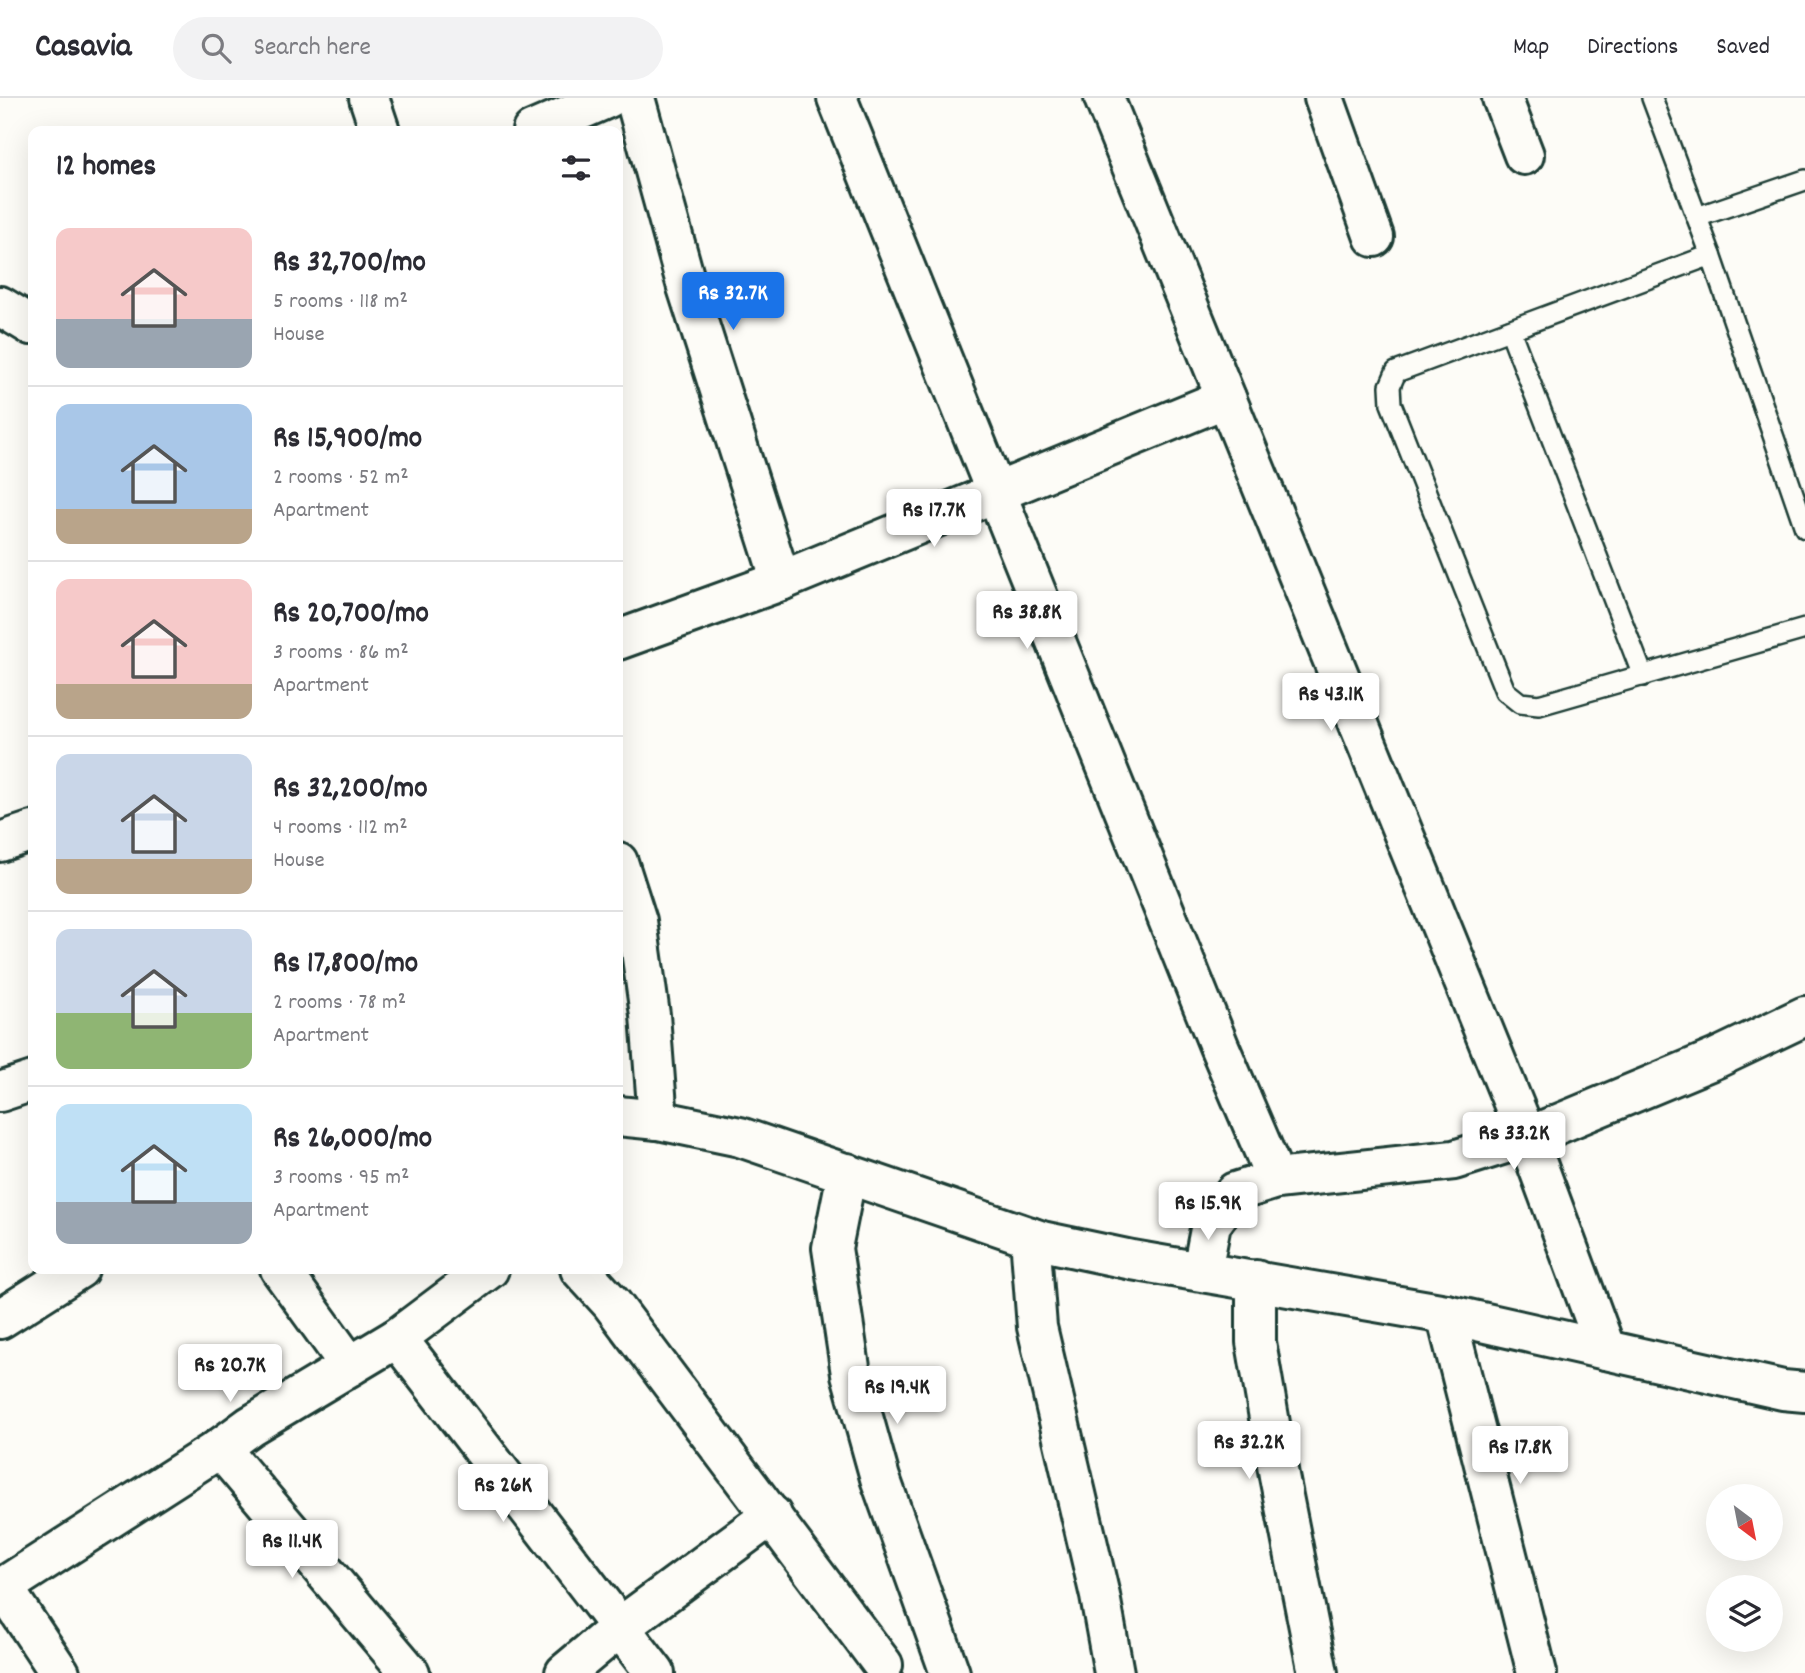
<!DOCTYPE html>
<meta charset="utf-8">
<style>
body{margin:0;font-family:Dekko,sans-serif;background:#f2f2f3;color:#2b2b33;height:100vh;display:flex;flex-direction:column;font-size:26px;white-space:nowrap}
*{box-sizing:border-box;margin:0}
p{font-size:23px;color:#7c7c81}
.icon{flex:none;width:38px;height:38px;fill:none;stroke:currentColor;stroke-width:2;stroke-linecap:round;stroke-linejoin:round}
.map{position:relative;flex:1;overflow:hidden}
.panel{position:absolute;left:28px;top:28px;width:595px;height:1148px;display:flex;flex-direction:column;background:#fff;border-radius:14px;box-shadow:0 7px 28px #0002}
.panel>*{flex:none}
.needle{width:46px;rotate:148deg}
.controls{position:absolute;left:1706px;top:1386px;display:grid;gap:14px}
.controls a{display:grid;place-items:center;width:77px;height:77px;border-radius:50%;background:#fff;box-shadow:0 7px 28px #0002;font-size:35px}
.price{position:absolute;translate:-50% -60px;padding:0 16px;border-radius:7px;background:#fff;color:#222;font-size:23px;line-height:46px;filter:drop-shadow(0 2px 4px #0008)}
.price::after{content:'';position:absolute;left:50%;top:42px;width:21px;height:16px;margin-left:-10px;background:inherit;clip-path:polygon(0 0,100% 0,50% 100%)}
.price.active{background:#1a73e8;color:#fff}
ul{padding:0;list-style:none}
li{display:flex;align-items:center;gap:21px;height:175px;padding:0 28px}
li+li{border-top:2px solid #e1e1e2}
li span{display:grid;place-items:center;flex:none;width:196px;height:140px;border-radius:14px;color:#555}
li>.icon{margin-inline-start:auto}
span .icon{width:84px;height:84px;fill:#fffc;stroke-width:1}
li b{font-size:30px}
h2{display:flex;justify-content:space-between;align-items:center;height:84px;padding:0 28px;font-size:30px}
header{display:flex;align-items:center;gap:42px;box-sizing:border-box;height:98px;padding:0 35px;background:#fff;border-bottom:2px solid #e1e1e2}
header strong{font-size:33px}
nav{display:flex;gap:38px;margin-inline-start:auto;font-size:24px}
.search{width:490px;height:63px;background:#f2f2f3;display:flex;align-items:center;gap:18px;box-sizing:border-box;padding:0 24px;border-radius:38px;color:#7c7c81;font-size:26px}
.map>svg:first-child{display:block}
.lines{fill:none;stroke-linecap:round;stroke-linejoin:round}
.lane-casing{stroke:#1f3d34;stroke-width:24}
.street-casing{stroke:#1f3d34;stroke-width:44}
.lane{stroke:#fdfcf7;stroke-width:19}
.street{stroke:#fdfcf7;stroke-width:38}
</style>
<header>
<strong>Casavia</strong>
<div class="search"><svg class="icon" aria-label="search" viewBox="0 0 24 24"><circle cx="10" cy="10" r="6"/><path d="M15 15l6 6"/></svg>Search here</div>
<nav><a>Map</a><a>Directions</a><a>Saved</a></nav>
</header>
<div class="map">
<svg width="1805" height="1575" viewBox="0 0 1805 1575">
<rect width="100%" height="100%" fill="#fdfcf7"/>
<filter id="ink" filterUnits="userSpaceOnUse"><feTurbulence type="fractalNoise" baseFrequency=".0143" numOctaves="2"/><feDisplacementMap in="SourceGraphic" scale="14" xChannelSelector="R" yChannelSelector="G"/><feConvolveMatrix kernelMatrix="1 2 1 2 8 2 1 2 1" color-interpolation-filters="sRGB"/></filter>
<g filter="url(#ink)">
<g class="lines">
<g class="lane-casing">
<g id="lane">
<path d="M1652 0 1711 157 1805 430"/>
<path d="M1697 119 1805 82"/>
<path d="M1711 157 1396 274 1390 288 1391 306 1505 593 1520 605 1539 607 1805 531"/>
<path d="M1510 232 1643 578"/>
</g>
</g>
<g class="street-casing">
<g id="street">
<path d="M369 0 380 33"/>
<path d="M635 0 687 189 781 483"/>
<path d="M837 0 1219 948 1276 1081"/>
<path d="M1104 0 1527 1039 1606 1252"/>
<path d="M1324 0 1374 139"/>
<path d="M1502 0 1524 57"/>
<path d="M532 33 608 0"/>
<path d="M0 208 31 227"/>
<path d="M618 542 781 483 1226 300"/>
<path d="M0 744 33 733"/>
<path d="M618 764 637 823 650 917 658 1022"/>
<path d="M0 994 33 983"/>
<path d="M618 1018 658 1022 740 1039 1042 1143 1132 1162 1446 1216 1783 1292 1805 1294"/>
<path d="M847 1075 832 1150 851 1276 880 1380 950 1575"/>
<path d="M1030 1139 1037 1229 1100 1498 1114 1575"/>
<path d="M280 1171 350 1268"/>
<path d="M580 1171 612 1206 883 1567"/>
<path d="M1202 1173 1211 1126 1235 1094 1276 1081 1454 1062 1527 1039 1717 960 1805 918"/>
<path d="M1256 1182V1244L1279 1378 1318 1575"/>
<path d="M1446 1216 1537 1575"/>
<path d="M0 1221 79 1171"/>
<path d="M397 1240 655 1575"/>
<path d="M220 1350 410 1575"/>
<path d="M3 1489 60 1575"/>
<path d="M0 1491 220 1350 250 1328 397 1240 489 1171"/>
<path d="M565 1575 620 1529 772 1417"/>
</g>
</g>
<use href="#lane" class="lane"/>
<use href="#street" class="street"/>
</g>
</g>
</svg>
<div class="controls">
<a><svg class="needle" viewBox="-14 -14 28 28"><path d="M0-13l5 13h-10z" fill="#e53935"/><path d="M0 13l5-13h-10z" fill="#7c7c81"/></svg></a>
<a><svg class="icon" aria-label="layers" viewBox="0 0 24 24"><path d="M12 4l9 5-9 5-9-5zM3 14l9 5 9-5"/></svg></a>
</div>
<b class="price active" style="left:733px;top:234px">Rs 32.7K</b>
<b class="price" style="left:934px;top:451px">Rs 17.7K</b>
<b class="price" style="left:1027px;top:553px">Rs 38.8K</b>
<b class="price" style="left:1331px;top:635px">Rs 43.1K</b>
<b class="price" style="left:1514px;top:1074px">Rs 33.2K</b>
<b class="price" style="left:1208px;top:1144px">Rs 15.9K</b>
<b class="price" style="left:230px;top:1306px">Rs 20.7K</b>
<b class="price" style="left:897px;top:1328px">Rs 19.4K</b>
<b class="price" style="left:1249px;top:1383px">Rs 32.2K</b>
<b class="price" style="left:1520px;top:1388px">Rs 17.8K</b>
<b class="price" style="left:503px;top:1426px">Rs 26K</b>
<b class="price" style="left:292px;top:1482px">Rs 11.4K</b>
<section class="panel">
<h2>12 homes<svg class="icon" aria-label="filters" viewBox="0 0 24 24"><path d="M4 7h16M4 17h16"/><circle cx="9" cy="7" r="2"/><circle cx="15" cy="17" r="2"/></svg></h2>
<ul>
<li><span style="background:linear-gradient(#f6c9c9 65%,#9aa5b1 0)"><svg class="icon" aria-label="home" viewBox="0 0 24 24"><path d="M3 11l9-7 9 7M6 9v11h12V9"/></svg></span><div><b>Rs 32,700/mo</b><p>5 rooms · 118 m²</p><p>House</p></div></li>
<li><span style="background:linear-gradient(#a9c7e8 75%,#b9a48a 0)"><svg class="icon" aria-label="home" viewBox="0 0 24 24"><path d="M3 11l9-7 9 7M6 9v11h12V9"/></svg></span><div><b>Rs 15,900/mo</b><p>2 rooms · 52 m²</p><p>Apartment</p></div></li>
<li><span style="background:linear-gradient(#f6c9c9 75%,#b9a48a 0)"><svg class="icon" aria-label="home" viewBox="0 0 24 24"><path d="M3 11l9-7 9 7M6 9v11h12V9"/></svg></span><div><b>Rs 20,700/mo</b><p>3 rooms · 86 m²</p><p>Apartment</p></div></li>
<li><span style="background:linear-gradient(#c9d6e8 75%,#b9a48a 0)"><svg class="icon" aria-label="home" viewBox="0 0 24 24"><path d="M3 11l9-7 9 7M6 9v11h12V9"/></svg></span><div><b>Rs 32,200/mo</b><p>4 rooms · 112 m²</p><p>House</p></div></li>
<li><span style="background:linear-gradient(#c9d6e8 60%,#8fb573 0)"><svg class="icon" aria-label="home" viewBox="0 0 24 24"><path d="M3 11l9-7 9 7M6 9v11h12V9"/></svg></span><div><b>Rs 17,800/mo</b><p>2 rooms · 78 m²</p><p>Apartment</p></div></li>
<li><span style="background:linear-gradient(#bfe0f5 70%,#9aa5b1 0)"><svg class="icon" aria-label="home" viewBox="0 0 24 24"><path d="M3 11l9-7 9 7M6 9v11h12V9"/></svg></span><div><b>Rs 26,000/mo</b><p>3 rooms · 95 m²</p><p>Apartment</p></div></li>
</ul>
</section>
</div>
